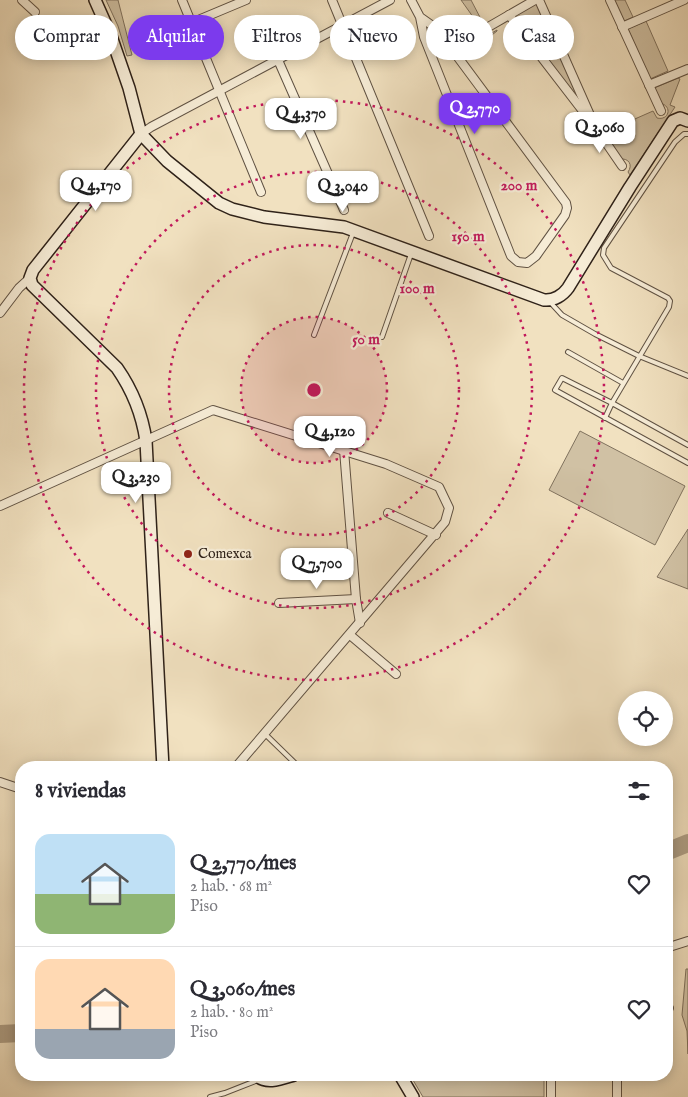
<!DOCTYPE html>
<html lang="es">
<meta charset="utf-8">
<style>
body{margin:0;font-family:"IM FELL English",serif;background:#f7f7f7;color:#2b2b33;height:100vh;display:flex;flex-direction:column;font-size:19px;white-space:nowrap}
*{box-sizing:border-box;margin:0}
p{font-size:16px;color:#7c7c81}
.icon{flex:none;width:28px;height:28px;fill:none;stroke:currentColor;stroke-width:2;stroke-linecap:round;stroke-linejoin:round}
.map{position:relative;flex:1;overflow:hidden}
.side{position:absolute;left:15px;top:761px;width:658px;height:320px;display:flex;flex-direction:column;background:#fff;border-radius:20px;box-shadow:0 2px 12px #0003}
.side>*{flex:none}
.banner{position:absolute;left:15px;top:15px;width:659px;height:45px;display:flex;gap:10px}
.tools{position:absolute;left:618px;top:691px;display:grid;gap:10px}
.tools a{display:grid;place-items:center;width:55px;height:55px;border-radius:50%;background:#fff;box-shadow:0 2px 12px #0003;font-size:25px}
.price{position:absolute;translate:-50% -42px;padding:0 11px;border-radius:10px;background:#fff;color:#222;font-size:16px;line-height:32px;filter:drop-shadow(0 1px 2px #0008)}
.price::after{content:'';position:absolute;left:50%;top:30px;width:15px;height:11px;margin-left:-8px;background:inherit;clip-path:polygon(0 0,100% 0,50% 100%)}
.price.current{background:#7c3aed;color:#fff}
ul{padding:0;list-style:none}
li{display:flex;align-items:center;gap:15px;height:125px;padding:0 20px}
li+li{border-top:1px solid #e1e1e2}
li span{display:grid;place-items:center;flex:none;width:140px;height:100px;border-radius:15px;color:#555}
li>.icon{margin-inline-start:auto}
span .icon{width:60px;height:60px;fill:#fffc;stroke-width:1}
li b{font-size:21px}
h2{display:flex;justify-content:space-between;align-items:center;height:60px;padding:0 20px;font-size:21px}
.pill{padding:0 18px;border-radius:22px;background:#fff;box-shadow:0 2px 12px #0003;font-size:18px;line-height:45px}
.pill.current{background:#7c3aed;color:#fff}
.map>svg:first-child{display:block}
.green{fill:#d0c1a4;stroke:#80725e}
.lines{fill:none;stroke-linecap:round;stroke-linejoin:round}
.river{stroke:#afa087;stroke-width:18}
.service-casing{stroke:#605243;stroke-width:6}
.minor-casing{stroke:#605243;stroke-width:10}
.secondary-casing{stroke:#2f2219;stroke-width:14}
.service{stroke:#f6ecd6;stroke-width:4}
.minor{stroke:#f6ecd6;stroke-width:8}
.secondary{stroke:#f6ecd6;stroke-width:11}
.ring{fill:none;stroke:#c2185b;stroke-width:2.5;stroke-dasharray:2.5 5}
.poi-dot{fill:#8f2418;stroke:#f6ecd6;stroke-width:2}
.labels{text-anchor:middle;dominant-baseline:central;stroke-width:4.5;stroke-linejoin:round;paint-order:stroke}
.poi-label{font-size:14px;fill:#2f2219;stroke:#f6ecd6;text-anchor:start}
.centre{fill:#c2185b;stroke:#f6ecd6;stroke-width:2.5}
.ring-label{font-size:15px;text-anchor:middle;font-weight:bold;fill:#c2185b;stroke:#f6ecd6;stroke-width:4.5;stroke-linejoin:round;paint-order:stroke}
</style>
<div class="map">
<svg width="688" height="1097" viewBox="0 0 688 1097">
<rect width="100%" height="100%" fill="#f1e1c0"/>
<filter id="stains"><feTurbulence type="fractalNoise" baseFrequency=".004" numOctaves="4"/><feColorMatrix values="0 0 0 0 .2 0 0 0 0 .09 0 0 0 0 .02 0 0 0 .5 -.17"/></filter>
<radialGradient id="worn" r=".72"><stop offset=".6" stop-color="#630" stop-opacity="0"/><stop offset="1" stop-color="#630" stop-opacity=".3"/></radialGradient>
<g class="green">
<path d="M106 0H118L132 55 127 56 118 26Z"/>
<path d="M461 0H471L483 23 482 29 485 33 490 34 497 30V31L488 38Z"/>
<path d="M535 0 596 128 509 15Z"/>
<path d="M614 0H625L633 17 624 21Z"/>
<path d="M646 21 668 71 650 79 628 29Z"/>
<path d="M678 78 680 79 670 105 675 107 630 175 628 172C633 165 629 158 620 159L603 133 653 111 657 118C669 121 673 106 660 103L654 88Z"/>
<path d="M580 431 685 486 655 545 549 490Z"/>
<path d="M688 529V589L657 577Z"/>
<path d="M686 969H688V1054L687 1031 682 1015Z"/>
<path d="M410 1075H544V1097H423Z"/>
</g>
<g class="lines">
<g class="river">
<path d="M666 852 688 843"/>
<path d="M0 1034 21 1033"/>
</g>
<g class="service-casing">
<g id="service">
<path d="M688 134H684L675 142 604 248 603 255 611 268 668 298 670 301 669 307 612 403 562 378 555 390 688 463"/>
<path d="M550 302 562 315 595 334 639 356 688 376"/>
<path d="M314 335 353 233"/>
<path d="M382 337 411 254"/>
<path d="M568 352 623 383"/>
<path d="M605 418 612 403 688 445"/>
<path d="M264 733 300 768"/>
<path d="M210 1097 225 1093 258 1080"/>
</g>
</g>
<g class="minor-casing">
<g id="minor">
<path d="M22 0 35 12"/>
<path d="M182 0 261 192"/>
<path d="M332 0 429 236"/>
<path d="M411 0 420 17 424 37 511 256 518 262 527 263 536 256 565 215 567 208 566 203 437 29 420 17"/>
<path d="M539 0 590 115"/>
<path d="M610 0 661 111"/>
<path d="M509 15 596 128 622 166"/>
<path d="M191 23 246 0"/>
<path d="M490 26 535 0"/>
<path d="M622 27 684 0"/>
<path d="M278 60 344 210"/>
<path d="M649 85 688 69"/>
<path d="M141 134 151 127 390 0"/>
<path d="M0 313 19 288 30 278"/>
<path d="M344 450 356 599 360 623"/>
<path d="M0 506 213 410 386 464 439 487 449 508 445 522 235 768"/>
<path d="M388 513 436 535"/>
<path d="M279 603 356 599"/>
<path d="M350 635 396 674"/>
<path d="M0 782 21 789"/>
<path d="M666 948 688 941"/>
<path d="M666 1009 669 1008"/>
<path d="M551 1075V1097"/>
<path d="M617 1097V1075"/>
</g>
</g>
<g class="secondary-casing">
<g id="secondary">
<path d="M95 0 111 36 129 88 141 134 167 161 219 203 232 209 264 217 344 227 544 300C554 301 563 295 568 288L630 187 673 121 680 118 688 121"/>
<path d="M141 134 33 270 30 278 32 285 117 368C133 391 142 413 146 441L163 768"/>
<path d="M256 1075C266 1085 281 1079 294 1075"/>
<path d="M400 1075 413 1097"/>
</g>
</g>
<use href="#service" class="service"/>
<use href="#minor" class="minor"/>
<use href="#secondary" class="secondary"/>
</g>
<circle cx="314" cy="390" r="73" fill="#c2185b" fill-opacity=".12"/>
<g class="ring">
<circle cx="314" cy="390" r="73"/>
<circle cx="314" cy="390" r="145"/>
<circle cx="314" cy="390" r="218"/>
<circle cx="314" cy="390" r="290"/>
</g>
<circle class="poi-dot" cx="188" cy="554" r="5"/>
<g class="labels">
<g class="poi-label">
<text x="198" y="554">Comexca</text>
</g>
</g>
<circle cx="314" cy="390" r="8" class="centre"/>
<g class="ring-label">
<text x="519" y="190">200 m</text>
<text x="468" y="241">150 m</text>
<text x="417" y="293">100 m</text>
<text x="366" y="344">50 m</text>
</g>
<rect width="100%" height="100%" filter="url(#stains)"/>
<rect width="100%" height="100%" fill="url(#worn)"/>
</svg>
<div class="tools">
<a><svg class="icon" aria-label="locate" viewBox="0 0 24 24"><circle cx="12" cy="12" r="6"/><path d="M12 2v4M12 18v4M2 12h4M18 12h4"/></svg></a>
</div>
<b class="price current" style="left:475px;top:135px">Q 2,770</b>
<b class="price" style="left:301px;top:140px">Q 4,370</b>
<b class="price" style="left:600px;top:154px">Q 3,060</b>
<b class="price" style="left:96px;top:212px">Q 4,170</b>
<b class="price" style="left:343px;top:213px">Q 3,040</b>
<b class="price" style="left:330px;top:458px">Q 4,120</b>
<b class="price" style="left:136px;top:504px">Q 3,230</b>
<b class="price" style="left:317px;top:590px">Q 7,700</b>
<div class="banner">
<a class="pill">Comprar</a>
<a class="pill current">Alquilar</a>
<a class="pill">Filtros</a>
<a class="pill">Nuevo</a>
<a class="pill">Piso</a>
<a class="pill">Casa</a>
</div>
<section class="side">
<h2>8 viviendas<svg class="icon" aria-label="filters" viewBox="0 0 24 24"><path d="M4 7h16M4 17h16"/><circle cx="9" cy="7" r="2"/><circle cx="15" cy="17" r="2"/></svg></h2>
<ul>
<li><span style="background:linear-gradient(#bfe0f5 60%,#8fb573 0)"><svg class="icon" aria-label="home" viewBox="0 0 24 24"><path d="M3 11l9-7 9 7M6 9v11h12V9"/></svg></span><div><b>Q 2,770/mes</b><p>2 hab. · 68 m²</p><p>Piso</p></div><svg class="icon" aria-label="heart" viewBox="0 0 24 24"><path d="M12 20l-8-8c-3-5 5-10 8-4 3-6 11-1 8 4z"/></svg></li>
<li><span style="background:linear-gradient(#ffd9b3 70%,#9aa5b1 0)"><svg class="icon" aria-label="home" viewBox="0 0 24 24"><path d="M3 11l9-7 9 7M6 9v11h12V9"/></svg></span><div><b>Q 3,060/mes</b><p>2 hab. · 80 m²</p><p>Piso</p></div><svg class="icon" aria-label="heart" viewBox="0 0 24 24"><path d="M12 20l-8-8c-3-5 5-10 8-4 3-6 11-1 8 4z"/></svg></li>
</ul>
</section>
</div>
